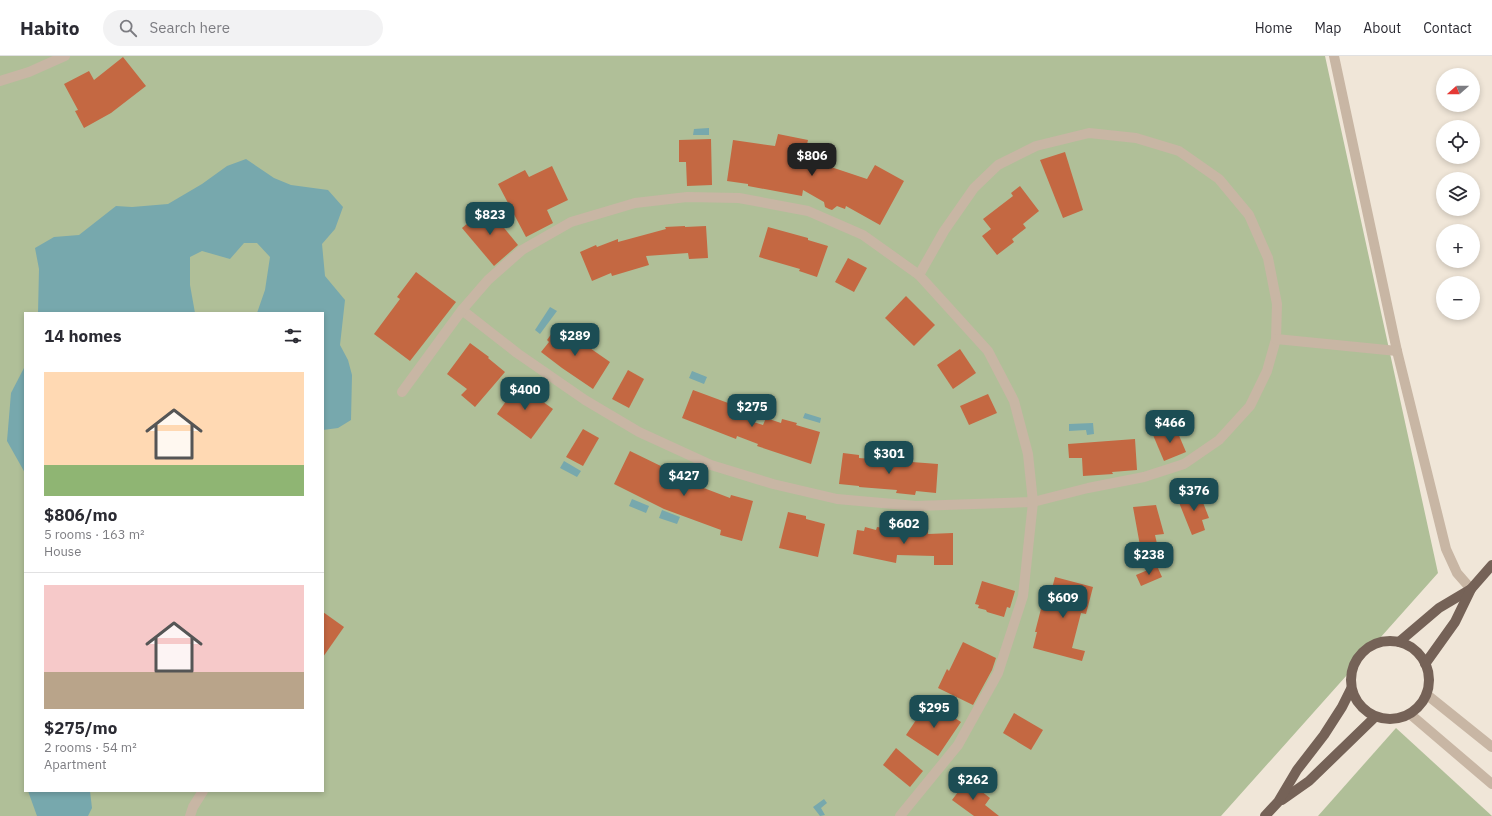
<!DOCTYPE html>
<meta charset="utf-8">
<style>
body{margin:0;font-family:"IBM Plex Sans",sans-serif;background:#f2f2f3;color:#2b2b33;height:100vh;display:flex;flex-direction:column;font-size:15px;white-space:nowrap}
*{box-sizing:border-box;margin:0}
p{font-size:13px;color:#7c7c81}
.icon{flex:none;width:22px;height:22px;fill:none;stroke:currentColor;stroke-width:2;stroke-linecap:round;stroke-linejoin:round}
.map{position:relative;flex:1;overflow:hidden}
.drawer{position:absolute;left:24px;top:256px;width:300px;height:480px;display:flex;flex-direction:column;background:#fff;border-radius:0px;box-shadow:0 2px 6px #0003}
.drawer>*{flex:none}
.needle{width:26px;rotate:249deg}
.tools{position:absolute;left:1436px;top:12px;display:grid;gap:8px}
.tools a{display:grid;place-items:center;width:44px;height:44px;border-radius:50%;background:#fff;box-shadow:0 2px 6px #0003;font-size:20px}
.price{position:absolute;translate:-50% -34px;padding:0 9px;border-radius:8px;background:#1c4d54;color:#fff;font-size:13px;line-height:26px;filter:drop-shadow(0 1px 2px #0008)}
.price::after{content:'';position:absolute;left:50%;top:24px;width:12px;height:9px;margin-left:-6px;background:inherit;clip-path:polygon(0 0,100% 0,50% 100%)}
.price.selected{background:#222;color:#fff}
ul{padding:0;list-style:none}
li{display:grid;align-content:center;gap:8px;height:212px;padding:0 20px}
li+li{border-top:1px solid #e1e1e2}
li span{display:grid;place-items:center;height:124px;border-radius:0px;color:#555}
li>.icon{margin-inline-start:auto}
span .icon{width:72px;height:72px;fill:#fffc;stroke-width:1}
li b{font-size:17px}
h2{display:flex;justify-content:space-between;align-items:center;height:48px;padding:0 20px;font-size:17px}
header{display:flex;align-items:center;gap:24px;box-sizing:border-box;height:56px;padding:0 20px;background:#fff;border-bottom:1px solid #e1e1e2}
header strong{font-size:19px}
nav{display:flex;gap:22px;margin-inline-start:auto;font-size:14px}
.search{width:280px;height:36px;background:#f2f2f3;display:flex;align-items:center;gap:10px;box-sizing:border-box;padding:0 14px;border-radius:22px;color:#7c7c81;font-size:15px}
.map>svg:first-child{display:block}
.green{fill:#b0bf98;fill-rule:evenodd}
.water{fill:#77a8ad}
.building{fill:#c46842}
.lines{fill:none;stroke-linecap:round;stroke-linejoin:round}
.minor{stroke:#c8b6a4;stroke-width:10}
.major{stroke:#756257;stroke-width:10}
</style>
<header>
<strong>Habito</strong>
<div class="search"><svg class="icon" aria-label="search" viewBox="0 0 24 24"><circle cx="10" cy="10" r="6"/><path d="M15 15l6 6"/></svg>Search here</div>
<nav><a>Home</a><a>Map</a><a>About</a><a>Contact</a></nav>
</header>
<div class="map">
<svg width="1492" height="760" viewBox="0 0 1492 760">
<rect width="100%" height="100%" fill="#f0e6d8"/>
<g class="green">
<path d="M0 0H1325L1438 517 1221 760H0ZM25 257H323V735H25Z"/>
<path d="M1396 672 1492 760H1318Z"/>
</g>
<g class="water">
<path d="M709 72V79H693L694 73Z"/>
<path d="M246 103 274 122 291 129 328 134 343 151 335 173 322 188 325 220 345 244 340 289 348 304 352 319 351 364 338 372 323 374V257H257L265 234 270 201 257 187H244L230 203 202 195 190 201V229L195 257H38L39 213 35 192 54 181 79 179 116 150 132 151 168 148 202 128 227 110Z"/>
<path d="M550 251 557 255 540 278 535 274Z"/>
<path d="M25 310V417L7 385 11 337Z"/>
<path d="M692 315 707 321 704 328 689 322Z"/>
<path d="M805 357 821 362 820 367 803 362Z"/>
<path d="M1093 367 1094 378 1087 379 1086 374 1069 375V368Z"/>
<path d="M564 405 581 415 577 421 560 412Z"/>
<path d="M632 443 649 450 646 457 629 450Z"/>
<path d="M662 454 680 461 677 468 659 462Z"/>
<path d="M28 735H90L92 752 88 760H37Z"/>
<path d="M824 743 827 747 821 752 825 759 820 760 813 751Z"/>
</g>
<g class="building">
<path d="M123 1 146 30 111 57 84 72 75 55 78 54 64 28 89 15 94 24Z"/>
<path d="M778 78 808 84 803 105 828 110 867 123 875 109 904 125 880 169 846 150 845 153 837 150 832 154 829 153 825 151 824 146 803 134 802 140 748 130V128L727 125 733 84 775 90Z"/>
<path d="M711 83 712 129 687 130 686 106H679V84Z"/>
<path d="M1065 96 1083 154 1063 162 1040 104Z"/>
<path d="M552 110 568 144 547 154 553 167 526 181 498 128 525 114 529 121Z"/>
<path d="M1020 130 1039 155 1023 168 1026 172 1012 183 1014 186 997 199 982 180 991 173 983 163 1013 140 1011 137Z"/>
<path d="M487 151 518 189 494 210 462 172Z"/>
<path d="M685 170V171L706 170 708 202 689 203 688 197 646 200 649 209 612 220 611 217 592 225 580 196 596 189 597 191 618 183V186L666 173 665 171Z"/>
<path d="M768 171 808 182V184L828 190 817 221 799 215 800 213 759 201Z"/>
<path d="M848 202 867 212 854 236 835 226Z"/>
<path d="M416 216 456 246 410 305 374 278 400 243 397 241Z"/>
<path d="M906 240 935 269 914 290 885 262Z"/>
<path d="M559 267 576 279 574 281 610 306 593 333 562 312 541 296 549 286 547 284Z"/>
<path d="M470 287 489 301 488 302 505 316 475 351 461 339 467 333 447 318Z"/>
<path d="M960 293 976 317 953 333 937 309Z"/>
<path d="M628 314 644 323 629 352 612 343Z"/>
<path d="M518 328 553 353 531 383 497 358Z"/>
<path d="M693 334 747 354 744 363 763 369 766 362 781 367 782 363 797 367 796 369 820 376 811 408 757 390 758 388 737 380 736 383 682 362Z"/>
<path d="M988 338 997 357 969 369 960 350Z"/>
<path d="M1175 370 1186 396 1164 405 1153 379Z"/>
<path d="M583 373 599 382 583 410 566 401Z"/>
<path d="M1135 383 1137 414 1112 416 1113 418 1083 420 1082 402H1069L1068 388Z"/>
<path d="M630 395 669 414 667 418 730 442 731 439 753 445 742 485 720 479 721 474 664 453 614 428Z"/>
<path d="M843 397 859 399V402L938 408 936 437 916 435 915 439 896 437 897 434 859 431V430L839 428Z"/>
<path d="M1199 436 1209 462 1202 464 1205 474 1192 479 1178 444Z"/>
<path d="M1156 449 1164 478 1155 479 1158 492 1141 495 1133 451Z"/>
<path d="M788 456 806 460V463L825 468 818 501 779 492Z"/>
<path d="M865 471 876 474 877 471 910 476V473L928 474V478L953 477V509H934V500L897 499 896 507 853 498 857 474 864 475Z"/>
<path d="M1157 510 1162 521 1141 530 1136 519Z"/>
<path d="M1055 521 1093 531 1086 558 1081 557 1072 592 1085 595 1082 605 1033 592 1037 576H1035L1042 549 1047 551Z"/>
<path d="M982 525 1015 535 1010 552 1007 551 1004 561 987 556 986 554 978 552 979 549 975 548Z"/>
<path d="M323 556 344 571 323 601Z"/>
<path d="M963 586 996 602 992 614 973 649 938 632 947 613 949 615Z"/>
<path d="M930 646 961 666 938 700 906 679 916 664 918 665Z"/>
<path d="M1014 657 1043 674 1031 694 1003 677Z"/>
<path d="M896 692 923 715 910 731 883 709Z"/>
<path d="M967 724 990 742 985 749 999 760H974L952 744Z"/>
</g>
<g class="lines">
<g class="minor">
<path d="M1334 0 1397 295 1446 493 1457 517 1471 533"/>
<path d="M0 25 29 16 65 0"/>
<path d="M462 254 517 297 585 344 639 376 711 409 773 428 837 443 916 450 1033 446 1088 432 1144 421 1184 408 1219 384 1250 350 1267 315 1276 283 1277 248 1268 202 1249 159 1219 123 1179 95 1136 82 1089 77 1036 90 998 109 974 132 944 175 919 219"/>
<path d="M1276 283 1397 295"/>
<path d="M402 336 462 254 488 224 522 194 571 166 635 147 687 141 739 142 808 155 863 179 919 219 988 295 1014 345 1028 398 1033 446 1023 540 998 617 958 689 900 760"/>
<path d="M1426 638 1492 691"/>
<path d="M1410 658 1492 728"/>
<path d="M190 760 193 751 203 735"/>
</g>
<g class="major">
<circle cx="1390" cy="624" r="39"/>
<path d="M1399 586 1439 552 1471 533"/>
<path d="M1425 608 1455 566 1471 533 1492 509"/>
<path d="M1282 744 1309 725 1375 661"/>
<path d="M1265 760 1278 746 1297 714 1324 679 1342 651 1351 633"/>
</g>
</g>
</svg>
<div class="tools">
<a><svg class="needle" viewBox="-14 -14 28 28"><path d="M0-13l5 13h-10z" fill="#e53935"/><path d="M0 13l5-13h-10z" fill="#7c7c81"/></svg></a>
<a><svg class="icon" aria-label="locate" viewBox="0 0 24 24"><circle cx="12" cy="12" r="6"/><path d="M12 2v4M12 18v4M2 12h4M18 12h4"/></svg></a>
<a><svg class="icon" aria-label="layers" viewBox="0 0 24 24"><path d="M12 4l9 5-9 5-9-5zM3 14l9 5 9-5"/></svg></a>
<a>+</a>
<a>−</a>
</div>
<b class="price selected" style="left:812px;top:121px">$806</b>
<b class="price" style="left:490px;top:180px">$823</b>
<b class="price" style="left:575px;top:301px">$289</b>
<b class="price" style="left:525px;top:355px">$400</b>
<b class="price" style="left:752px;top:372px">$275</b>
<b class="price" style="left:1170px;top:388px">$466</b>
<b class="price" style="left:889px;top:419px">$301</b>
<b class="price" style="left:684px;top:441px">$427</b>
<b class="price" style="left:1194px;top:456px">$376</b>
<b class="price" style="left:904px;top:489px">$602</b>
<b class="price" style="left:1149px;top:520px">$238</b>
<b class="price" style="left:1063px;top:563px">$609</b>
<b class="price" style="left:934px;top:673px">$295</b>
<b class="price" style="left:973px;top:745px">$262</b>
<section class="drawer">
<h2>14 homes<svg class="icon" aria-label="filters" viewBox="0 0 24 24"><path d="M4 7h16M4 17h16"/><circle cx="9" cy="7" r="2"/><circle cx="15" cy="17" r="2"/></svg></h2>
<ul>
<li><span style="background:linear-gradient(#ffd9b3 75%,#8fb573 0)"><svg class="icon" aria-label="home" viewBox="0 0 24 24"><path d="M3 11l9-7 9 7M6 9v11h12V9"/></svg></span><div><b>$806/mo</b><p>5 rooms · 163 m²</p><p>House</p></div></li>
<li><span style="background:linear-gradient(#f6c9c9 70%,#b9a48a 0)"><svg class="icon" aria-label="home" viewBox="0 0 24 24"><path d="M3 11l9-7 9 7M6 9v11h12V9"/></svg></span><div><b>$275/mo</b><p>2 rooms · 54 m²</p><p>Apartment</p></div></li>
</ul>
</section>
</div>
